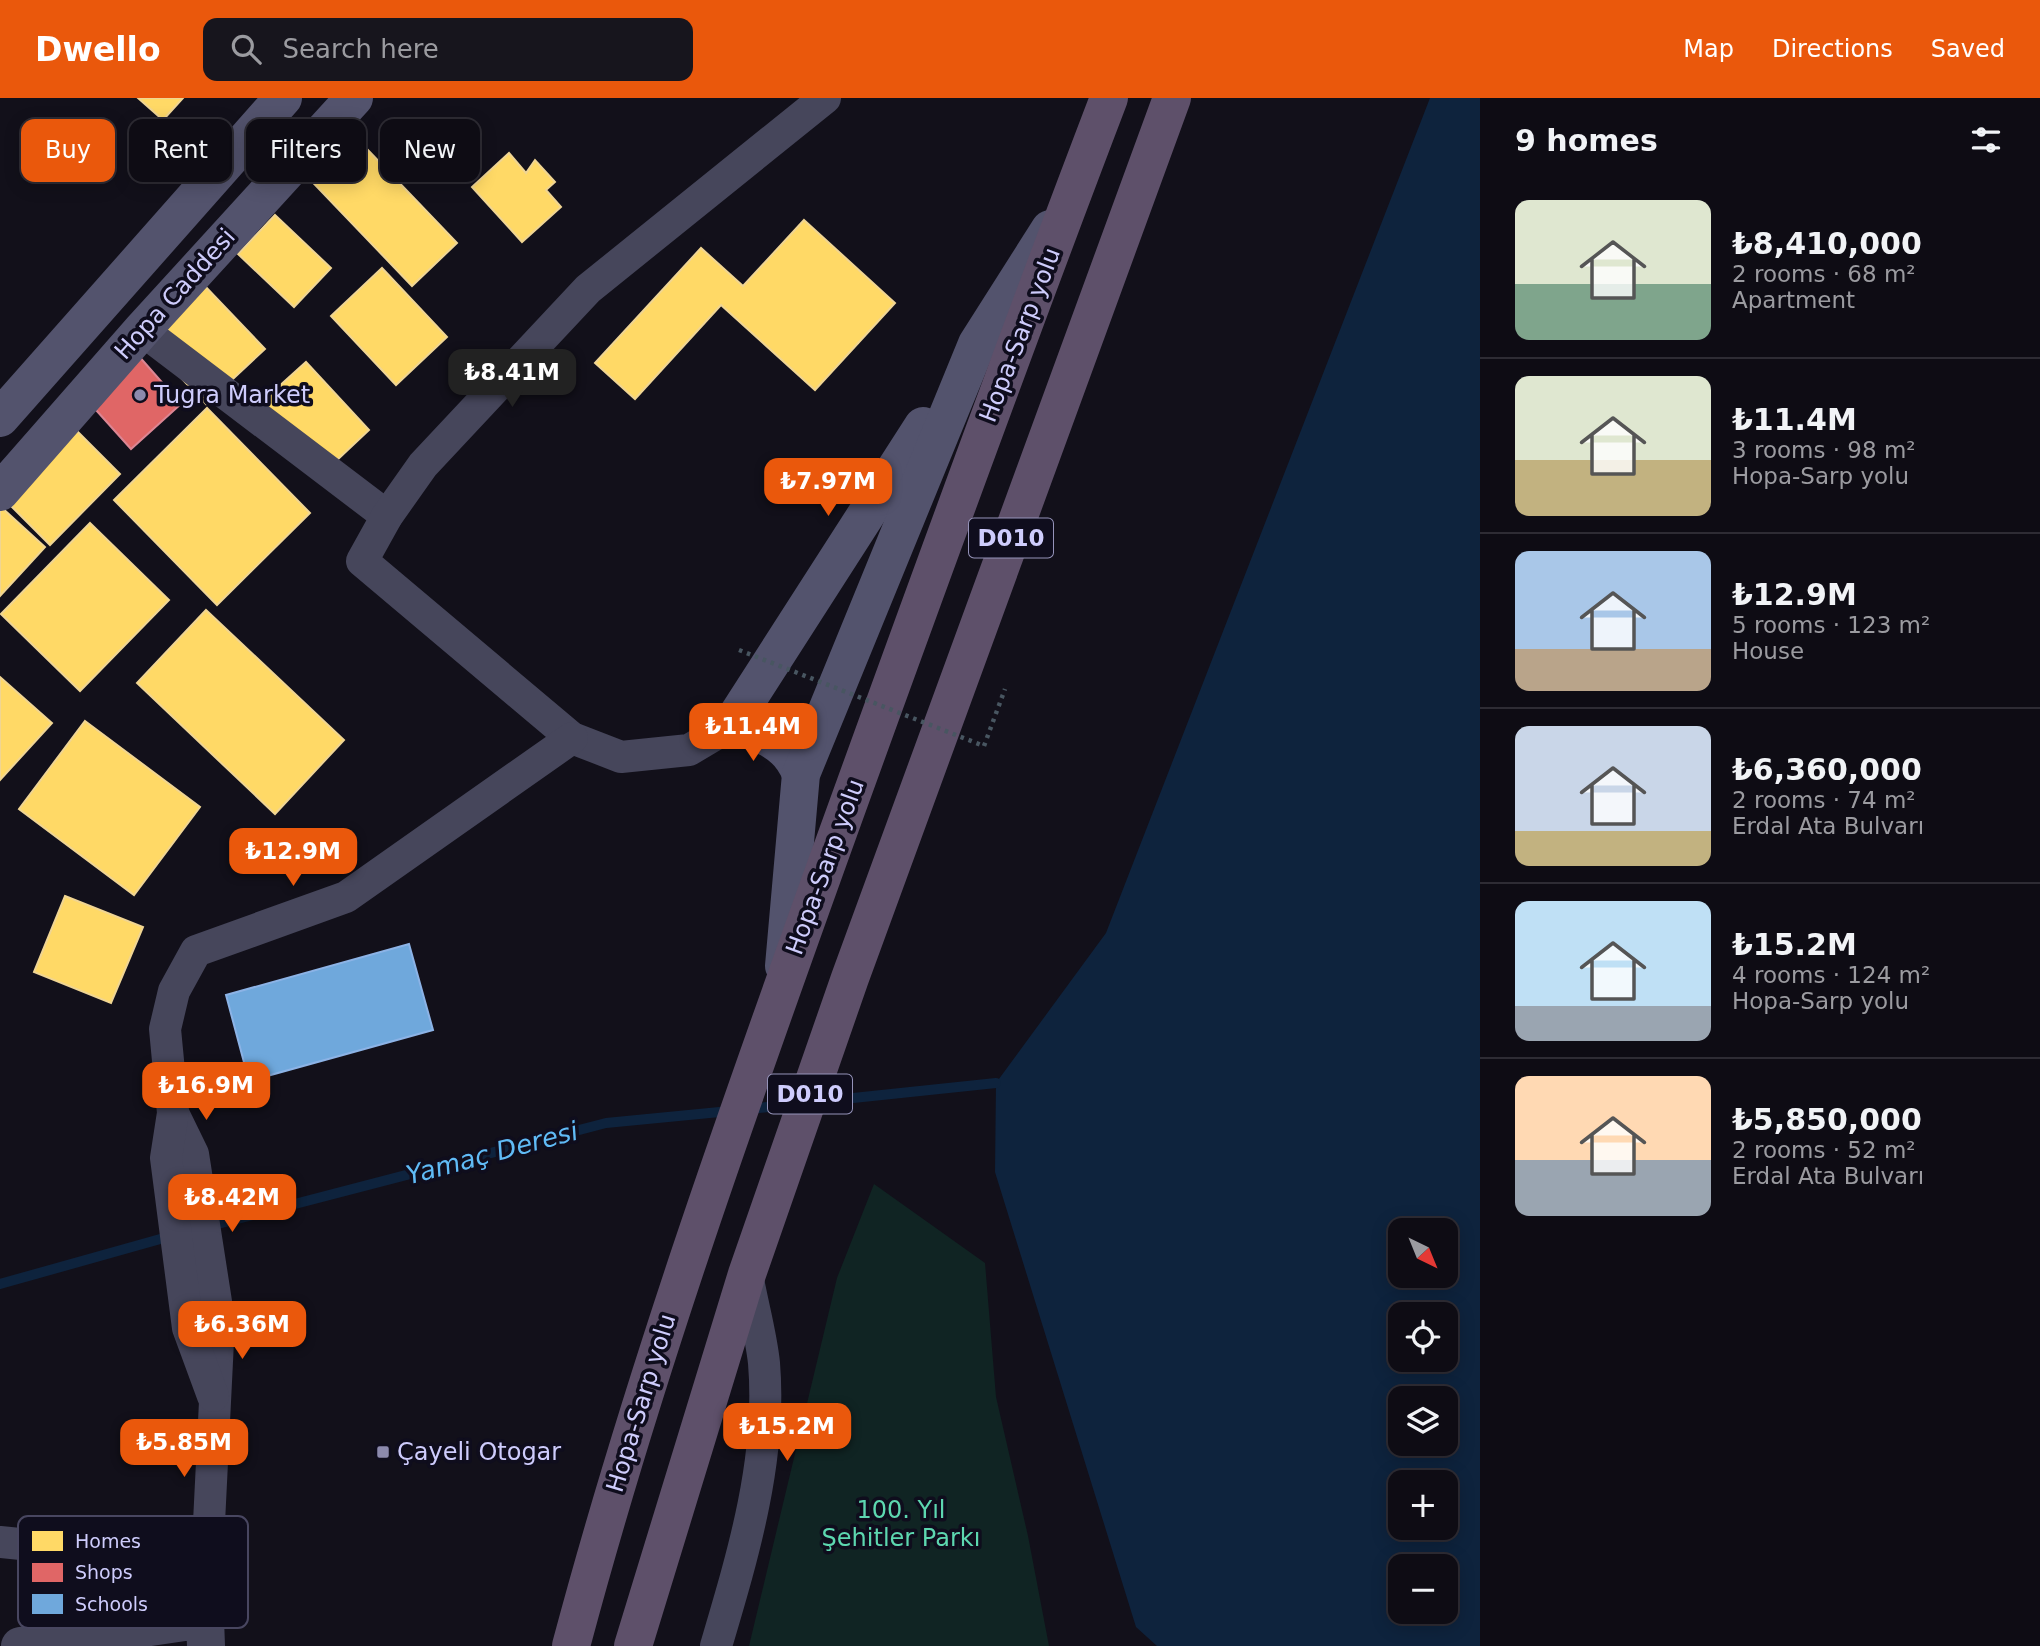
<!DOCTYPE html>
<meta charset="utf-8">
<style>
body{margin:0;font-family:"DejaVu Sans",sans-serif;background:#17151d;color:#f1f3f6;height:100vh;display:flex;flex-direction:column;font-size:26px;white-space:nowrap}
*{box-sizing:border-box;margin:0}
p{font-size:23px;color:#9b9ba0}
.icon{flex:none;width:38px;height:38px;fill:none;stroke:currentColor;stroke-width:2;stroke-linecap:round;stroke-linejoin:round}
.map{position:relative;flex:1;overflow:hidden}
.panel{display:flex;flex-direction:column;background:#0e0c14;width:560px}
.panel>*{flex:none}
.guide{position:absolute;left:21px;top:21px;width:665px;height:63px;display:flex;gap:14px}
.needle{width:46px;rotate:137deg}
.controls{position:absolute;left:1388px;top:1120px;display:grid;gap:14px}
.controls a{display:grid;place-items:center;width:70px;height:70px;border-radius:14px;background:#0e0c14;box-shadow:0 4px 18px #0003,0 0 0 2px #2e2c34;font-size:35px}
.price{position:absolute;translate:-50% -60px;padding:0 16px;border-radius:14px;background:#ea580c;color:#fff;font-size:23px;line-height:46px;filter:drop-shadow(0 2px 4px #0008)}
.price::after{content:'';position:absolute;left:50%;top:42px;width:21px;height:16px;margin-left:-10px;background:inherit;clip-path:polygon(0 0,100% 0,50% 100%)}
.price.on{background:#222;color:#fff}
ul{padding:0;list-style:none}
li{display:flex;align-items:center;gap:21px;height:175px;padding:0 35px}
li+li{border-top:2px solid #2e2c34}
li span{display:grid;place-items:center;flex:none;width:196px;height:140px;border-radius:14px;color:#555}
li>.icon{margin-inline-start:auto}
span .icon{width:84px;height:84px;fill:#fffc;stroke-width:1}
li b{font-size:30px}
h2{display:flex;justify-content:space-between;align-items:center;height:84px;padding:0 35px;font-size:30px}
.tag{padding:0 24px;border-radius:14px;background:#0e0c14;box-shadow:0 4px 18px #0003,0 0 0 2px #2e2c34;font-size:24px;line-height:63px}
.tag.on{background:#ea580c;color:#fff}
header{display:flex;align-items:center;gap:42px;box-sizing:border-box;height:98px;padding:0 35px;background:#ea580c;color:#fff}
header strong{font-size:33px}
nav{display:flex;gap:38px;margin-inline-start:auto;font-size:24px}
.search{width:490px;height:63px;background:#17151d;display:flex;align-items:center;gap:18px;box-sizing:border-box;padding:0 24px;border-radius:14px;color:#9b9ba0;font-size:26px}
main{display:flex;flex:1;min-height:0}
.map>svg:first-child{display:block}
.green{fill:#102423}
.water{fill:#0e233d;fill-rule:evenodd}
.homes{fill:#ffd966;stroke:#f0d593;stroke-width:2}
.shops{fill:#e06666;stroke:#db8593;stroke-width:2}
.schools{fill:#6fa8dc;stroke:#8cb3e6;stroke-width:2}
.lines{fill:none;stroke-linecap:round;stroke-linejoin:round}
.stream{stroke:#0e233d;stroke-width:10}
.path{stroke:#485661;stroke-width:4.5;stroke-dasharray:3.5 5;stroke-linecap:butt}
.minor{stroke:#46465b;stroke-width:32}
.tertiary{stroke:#46465b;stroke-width:38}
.secondary{stroke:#53536d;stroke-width:38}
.trunk{stroke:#5e506a;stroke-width:38}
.path-bridge{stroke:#485661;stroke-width:4.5;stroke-dasharray:3.5 5;stroke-linecap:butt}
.poi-dot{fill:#8c8aad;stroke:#0f0d1d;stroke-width:2.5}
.labels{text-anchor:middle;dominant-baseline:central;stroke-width:7;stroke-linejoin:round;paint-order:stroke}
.shield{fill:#0f0d1d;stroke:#9593b9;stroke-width:2}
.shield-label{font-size:23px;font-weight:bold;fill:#ceccfc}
.street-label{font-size:24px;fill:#ceccfc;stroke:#0f0d1d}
.poi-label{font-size:24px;fill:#ceccfc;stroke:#0f0d1d;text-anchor:start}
.park-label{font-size:24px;fill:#5dd7b0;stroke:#0f0d1d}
.water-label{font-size:26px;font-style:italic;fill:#60bbf6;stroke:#0f0d1d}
.key{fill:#0f0d1d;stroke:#484660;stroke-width:2}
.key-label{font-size:19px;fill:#ceccfc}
</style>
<header>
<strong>Dwello</strong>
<div class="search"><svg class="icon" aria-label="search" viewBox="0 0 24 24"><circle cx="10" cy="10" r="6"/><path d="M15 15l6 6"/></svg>Search here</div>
<nav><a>Map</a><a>Directions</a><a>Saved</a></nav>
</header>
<main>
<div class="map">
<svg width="1480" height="1548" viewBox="0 0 1480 1548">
<rect width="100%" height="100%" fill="#12101a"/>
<path class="green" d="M874 1086 985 1165 996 1299 1028 1438 1049 1548H749L837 1180Z"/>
<path class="water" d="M1430 0H1480V1548H1157L1136 1529 995 1074 996 985 1106 835ZM1400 1132H1446V1178H1400ZM1400 1216H1446V1262H1400ZM1400 1300H1446V1346H1400ZM1400 1384H1446V1430H1400ZM1400 1468H1446V1514H1400Z"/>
<g class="homes">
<path d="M138 0H183L163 22Z"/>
<path d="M343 26 457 145 412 188 298 69Z"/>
<path d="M509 55 526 75 535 62 555 84 546 92 561 109 522 144 472 89Z"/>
<path d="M275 117 331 170 294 209 238 156Z"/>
<path d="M804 122 895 205 815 292 721 207 635 301 595 265 701 150 743 188Z"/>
<path d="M382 170 447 239 396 287 331 218Z"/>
<path d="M202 185 265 251 206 306 143 240Z"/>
<path d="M306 264 369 332 319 379 255 310Z"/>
<path d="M207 310 310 415 217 507 114 402Z"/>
<path d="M72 328 120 376 50 447 2 399Z"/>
<path d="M0 408 45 449 0 498Z"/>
<path d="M90 425 169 502 80 593 1 516Z"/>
<path d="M206 512 344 642 275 716 137 585Z"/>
<path d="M0 579 52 625 0 682Z"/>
<path d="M85 623 200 709 134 797 19 711Z"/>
<path d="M65 798 143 829 111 905 34 874Z"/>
</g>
<path class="shops" d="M137 256 181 306 131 351 87 302Z"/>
<path class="schools" d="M409 846 433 932 249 983 226 897Z"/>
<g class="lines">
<g class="stream">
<path d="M815 1004 996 985"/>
<path d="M749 1011 797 1006"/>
<path d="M210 1128 606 1025 730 1013"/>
<path d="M0 1186 171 1138"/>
</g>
<path class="path" d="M984 648 1005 591"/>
<g class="minor">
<path d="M142 232 387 418"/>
<path d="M731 627 689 652 621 659 572 640 362 463 387 418 423 367 588 191 825 0"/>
<path d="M173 1015 193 1056 219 1223 207 1465"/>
<path d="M213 1298 188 1230 166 1060 173 1015 165 931 174 893 196 853 346 799 572 640"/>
<path d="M0 1444 207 1465 205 1521"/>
<path d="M716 1548C743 1457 772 1361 764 1265 761 1236 752 1205 747 1176"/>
</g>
<path class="tertiary" d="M20 1548 205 1521 206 1548"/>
<g class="secondary">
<path d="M0 320 283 0"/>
<path d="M0 394 142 232 354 0"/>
<path d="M801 676C788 643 763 636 731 627L923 328"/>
<path d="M784 868 801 676 977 246 1050 131"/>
</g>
<g class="trunk">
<path d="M571 1548C642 1282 734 1024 827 765 919 510 1012 254 1109 0"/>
<path d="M633 1548 747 1176 850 880 1172 0"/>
</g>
<path class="path-bridge" d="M739 552 984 648"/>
</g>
<g class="poi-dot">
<circle cx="140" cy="297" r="7"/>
<rect x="376" y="1347" width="14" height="14" rx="3.5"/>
</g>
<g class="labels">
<g class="shield">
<rect x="969" y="420.5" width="84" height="39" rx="5"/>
<rect x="768" y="976.5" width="84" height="39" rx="5"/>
</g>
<g class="shield-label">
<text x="1011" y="440">D010</text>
<text x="810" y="996">D010</text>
</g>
<g class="street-label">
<text transform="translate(175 196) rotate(-48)">Hopa Caddesi</text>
<text transform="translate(1020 237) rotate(-69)">Hopa-Sarp yolu</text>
<text transform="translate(825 769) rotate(-70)">Hopa-Sarp yolu</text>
<text transform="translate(641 1305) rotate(-73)">Hopa-Sarp yolu</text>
</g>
<g class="poi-label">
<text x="154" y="297">Tugra Market</text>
<text x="397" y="1354">Çayeli Otogar</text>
</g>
<g class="park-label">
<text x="901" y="1412">100. Yıl<tspan x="901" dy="28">Şehitler Parkı</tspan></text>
</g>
<g class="water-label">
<text transform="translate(492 1055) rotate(-15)">Yamaç Deresi</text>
</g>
</g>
<rect x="18" y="1418" width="230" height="112" rx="10" class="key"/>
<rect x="32" y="1433" width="31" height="20" fill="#ffd966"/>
<rect x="32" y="1465" width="31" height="19" fill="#e06666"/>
<rect x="32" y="1496" width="31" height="20" fill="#6fa8dc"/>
<g class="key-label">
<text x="75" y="1450">Homes</text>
<text x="75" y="1481">Shops</text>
<text x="75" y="1513">Schools</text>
</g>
</svg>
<div class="controls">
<a><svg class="needle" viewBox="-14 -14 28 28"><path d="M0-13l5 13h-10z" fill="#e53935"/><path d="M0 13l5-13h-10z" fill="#9b9ba0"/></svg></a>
<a><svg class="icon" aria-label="locate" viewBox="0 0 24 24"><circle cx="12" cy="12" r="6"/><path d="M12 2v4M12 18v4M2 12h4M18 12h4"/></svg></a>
<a><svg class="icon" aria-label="layers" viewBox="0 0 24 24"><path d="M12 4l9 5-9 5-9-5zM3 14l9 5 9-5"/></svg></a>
<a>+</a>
<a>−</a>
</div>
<b class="price on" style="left:512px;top:311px">₺8.41M</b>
<b class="price" style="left:828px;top:420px">₺7.97M</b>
<b class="price" style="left:753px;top:665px">₺11.4M</b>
<b class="price" style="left:293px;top:790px">₺12.9M</b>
<b class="price" style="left:206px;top:1024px">₺16.9M</b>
<b class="price" style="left:232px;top:1136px">₺8.42M</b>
<b class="price" style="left:242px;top:1263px">₺6.36M</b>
<b class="price" style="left:787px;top:1365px">₺15.2M</b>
<b class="price" style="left:184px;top:1381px">₺5.85M</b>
<div class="guide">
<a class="tag on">Buy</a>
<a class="tag">Rent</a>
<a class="tag">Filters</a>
<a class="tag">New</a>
</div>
</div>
<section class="panel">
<h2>9 homes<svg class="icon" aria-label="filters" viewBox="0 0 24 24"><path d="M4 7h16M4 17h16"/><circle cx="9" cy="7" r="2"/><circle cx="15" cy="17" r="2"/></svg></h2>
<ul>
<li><span style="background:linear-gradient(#dfe7d0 60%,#7fa58c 0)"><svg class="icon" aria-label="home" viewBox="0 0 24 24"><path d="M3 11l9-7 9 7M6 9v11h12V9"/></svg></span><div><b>₺8,410,000</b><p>2 rooms · 68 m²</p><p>Apartment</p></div></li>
<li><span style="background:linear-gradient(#dfe7d0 60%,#c2b280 0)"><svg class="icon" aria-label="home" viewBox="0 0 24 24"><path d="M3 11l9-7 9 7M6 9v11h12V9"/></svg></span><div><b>₺11.4M</b><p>3 rooms · 98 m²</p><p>Hopa-Sarp yolu</p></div></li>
<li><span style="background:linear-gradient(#a9c7e8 70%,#b9a48a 0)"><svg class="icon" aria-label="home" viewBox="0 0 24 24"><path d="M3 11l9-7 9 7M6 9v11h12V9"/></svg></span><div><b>₺12.9M</b><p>5 rooms · 123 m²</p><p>House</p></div></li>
<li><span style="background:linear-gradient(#c9d6e8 75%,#c2b280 0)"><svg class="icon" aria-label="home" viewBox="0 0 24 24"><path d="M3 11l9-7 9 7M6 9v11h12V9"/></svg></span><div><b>₺6,360,000</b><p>2 rooms · 74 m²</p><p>Erdal Ata Bulvarı</p></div></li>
<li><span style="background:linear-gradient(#bfe0f5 75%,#9aa5b1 0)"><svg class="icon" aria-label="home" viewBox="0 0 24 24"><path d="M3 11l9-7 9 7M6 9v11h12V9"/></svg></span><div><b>₺15.2M</b><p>4 rooms · 124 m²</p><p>Hopa-Sarp yolu</p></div></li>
<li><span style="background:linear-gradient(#ffd9b3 60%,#9aa5b1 0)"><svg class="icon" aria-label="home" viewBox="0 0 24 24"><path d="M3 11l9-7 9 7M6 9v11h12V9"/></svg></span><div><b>₺5,850,000</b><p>2 rooms · 52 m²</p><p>Erdal Ata Bulvarı</p></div></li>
</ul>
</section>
</main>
